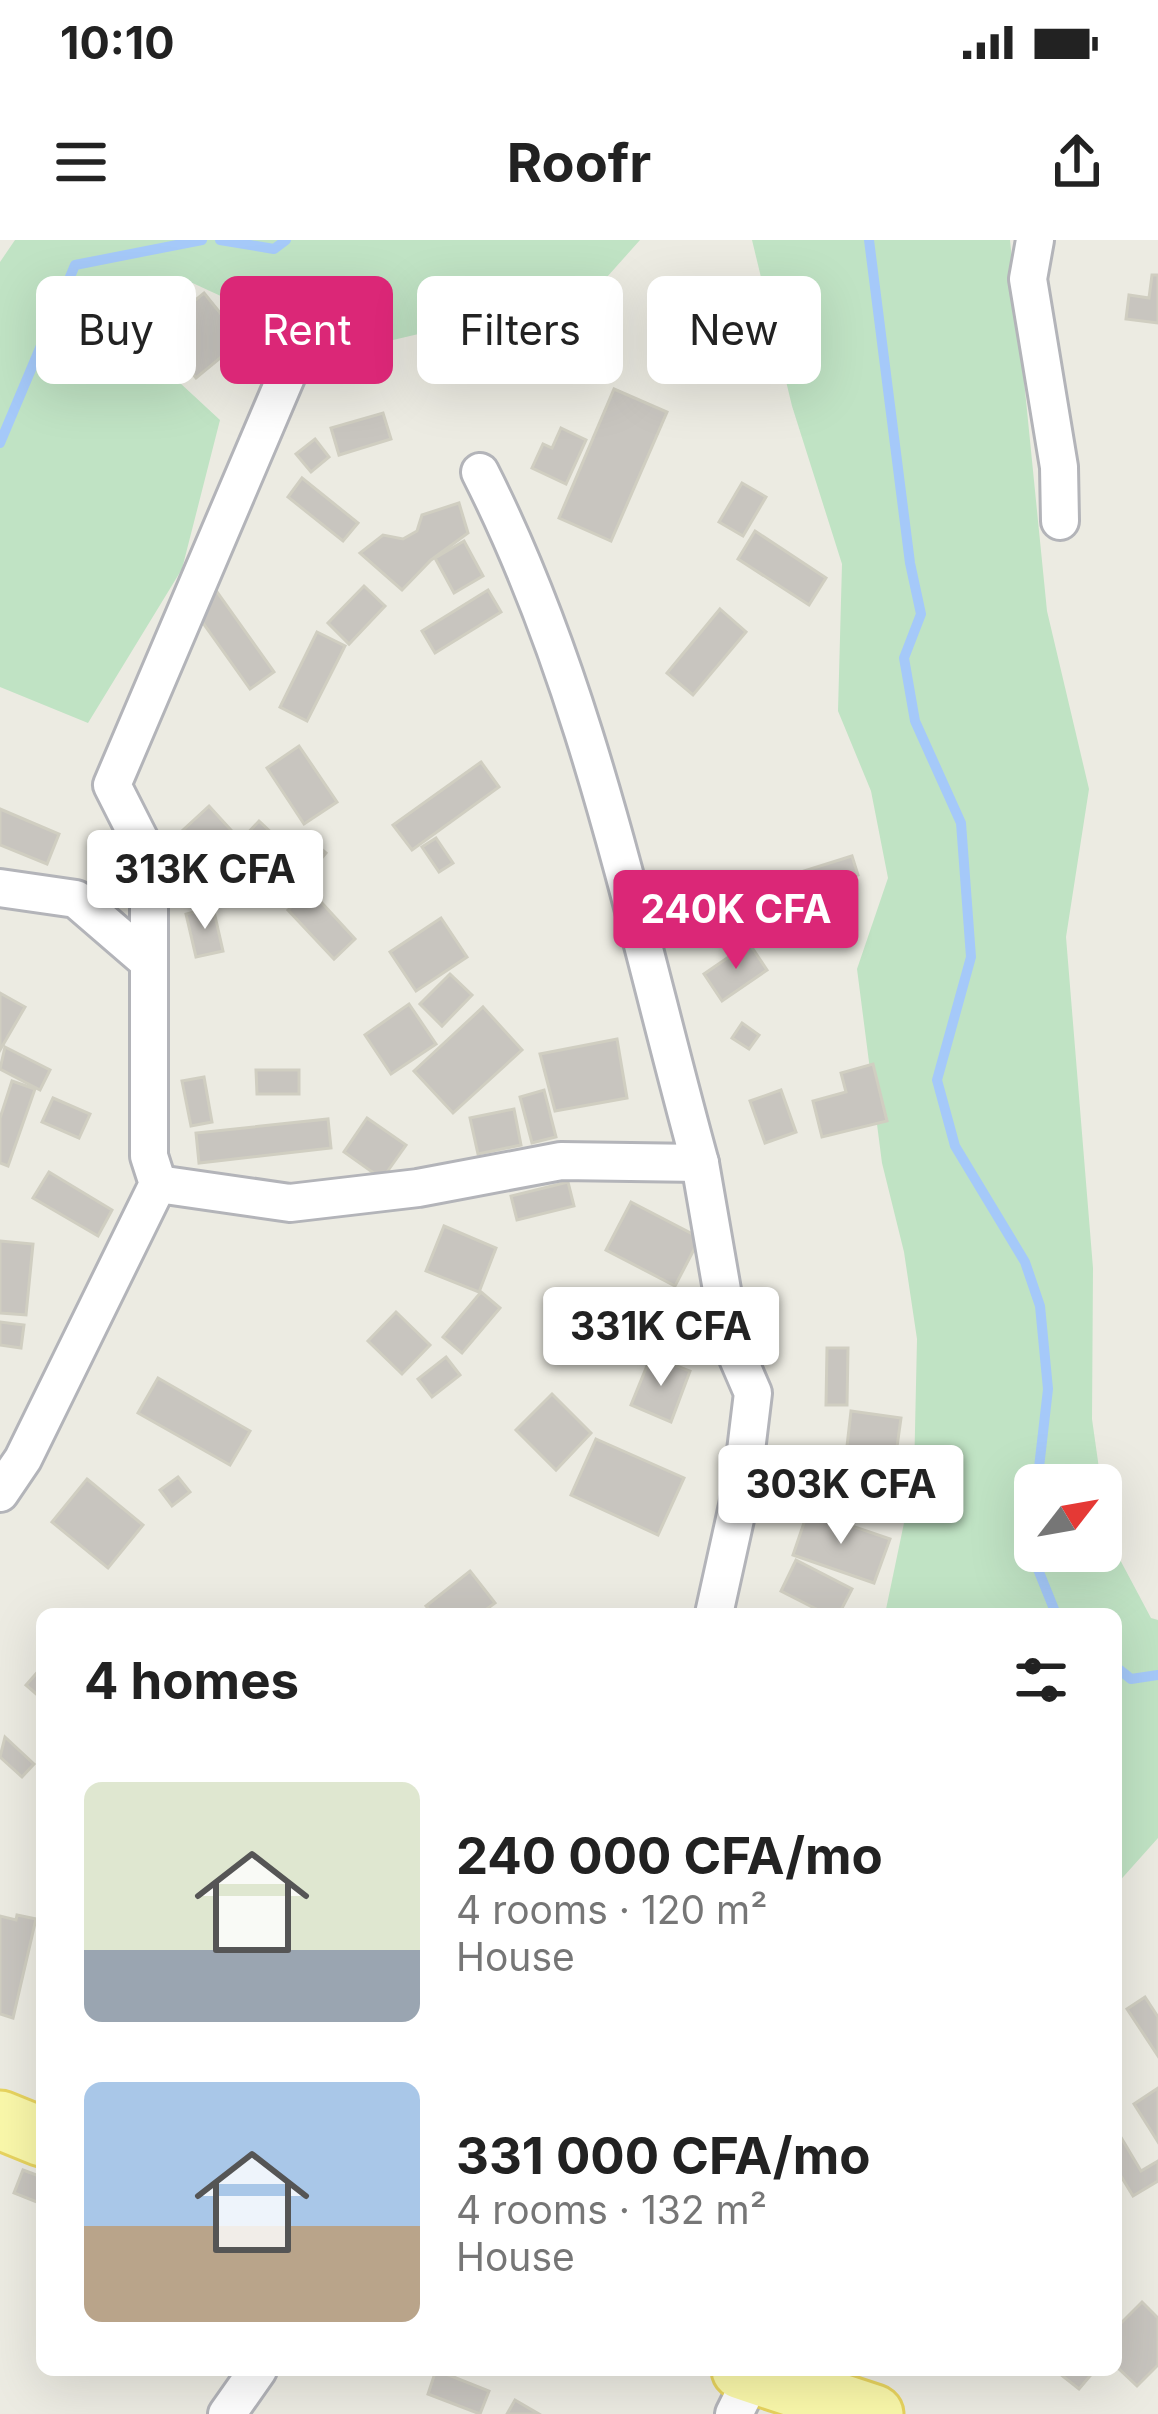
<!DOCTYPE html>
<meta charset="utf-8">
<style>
body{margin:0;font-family:Inter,sans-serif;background:#f2f2f2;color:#222;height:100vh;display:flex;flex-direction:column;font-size:45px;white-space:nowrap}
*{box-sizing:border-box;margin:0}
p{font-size:39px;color:#767676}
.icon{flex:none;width:66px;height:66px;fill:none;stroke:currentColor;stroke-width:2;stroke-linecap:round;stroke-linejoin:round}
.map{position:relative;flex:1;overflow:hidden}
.side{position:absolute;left:36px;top:1368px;width:1086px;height:768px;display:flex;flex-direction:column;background:#fff;border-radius:18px;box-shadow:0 12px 48px #0002}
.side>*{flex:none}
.guide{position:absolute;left:36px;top:36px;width:1086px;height:108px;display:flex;gap:24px}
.needle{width:78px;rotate:59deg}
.fabs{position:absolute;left:1014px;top:1224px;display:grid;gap:24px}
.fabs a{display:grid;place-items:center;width:108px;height:108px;border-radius:18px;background:#fff;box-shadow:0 12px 48px #0002;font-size:60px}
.price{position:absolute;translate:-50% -102px;padding:0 27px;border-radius:12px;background:#fff;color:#222;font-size:39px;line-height:78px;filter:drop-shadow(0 3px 6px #0008)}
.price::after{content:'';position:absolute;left:50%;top:72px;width:36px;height:27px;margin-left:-18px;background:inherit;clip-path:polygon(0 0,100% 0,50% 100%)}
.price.on{background:#db2777;color:#fff}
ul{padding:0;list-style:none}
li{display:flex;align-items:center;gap:36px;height:300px;padding:0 48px}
li span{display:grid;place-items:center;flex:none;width:336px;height:240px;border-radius:18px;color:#555}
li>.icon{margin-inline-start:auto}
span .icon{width:144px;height:144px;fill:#fffc;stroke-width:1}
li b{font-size:51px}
h2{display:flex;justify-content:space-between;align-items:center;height:144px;padding:0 48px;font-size:51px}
.tag{padding:0 42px;border-radius:18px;background:#fff;box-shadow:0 12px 48px #0002;font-size:42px;line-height:108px}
.tag.on{background:#db2777;color:#fff}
.status{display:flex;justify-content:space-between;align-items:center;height:84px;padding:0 60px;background:#fff;direction:ltr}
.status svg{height:33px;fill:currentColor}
header{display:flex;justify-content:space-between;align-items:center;height:156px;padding:0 48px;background:#fff;font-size:54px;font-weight:700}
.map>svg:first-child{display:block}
.green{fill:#c0e3c4;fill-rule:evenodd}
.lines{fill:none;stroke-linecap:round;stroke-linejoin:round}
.stream{stroke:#a5c9f9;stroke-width:10}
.building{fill:#c8c5bf;stroke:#d0cec1;stroke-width:3}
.street-casing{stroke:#b3b4b9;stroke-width:42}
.primary-casing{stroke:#e8d45f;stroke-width:63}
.street{stroke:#fff;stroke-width:36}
.primary{stroke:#faf8aa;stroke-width:57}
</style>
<div class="status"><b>10:10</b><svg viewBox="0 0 49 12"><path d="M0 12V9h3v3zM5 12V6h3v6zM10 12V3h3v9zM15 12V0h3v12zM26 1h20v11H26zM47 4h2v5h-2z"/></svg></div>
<header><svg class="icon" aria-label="menu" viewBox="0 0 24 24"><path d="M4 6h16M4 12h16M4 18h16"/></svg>Roofr<svg class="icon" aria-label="share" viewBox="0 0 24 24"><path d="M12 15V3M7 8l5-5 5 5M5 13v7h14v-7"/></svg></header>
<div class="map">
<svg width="1158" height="2174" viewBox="0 0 1158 2174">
<rect width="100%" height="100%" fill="#ecebe2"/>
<g class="green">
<path d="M15 0H640L574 74 495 76 342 112 186 40 139 105 220 180 182 329 88 483 0 447V22Z"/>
<path d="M752 0H1010L1047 371 1089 549 1066 697 1093 1028 1092 1179 1109 1299 1151 1378 1158 1380V1598L1116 1645V1374H885L914 1235 917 1099 904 1012 882 923 857 729 888 638 871 551 838 471 842 324 792 166ZM1035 1245H1101V1311H1035Z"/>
</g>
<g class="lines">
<g class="stream">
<path d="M220 0 274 9 286 0"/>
<path d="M869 0 910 323 921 374 904 418 915 481 961 583 971 717 937 840 955 906 1025 1022 1040 1066 1048 1149 1037 1245"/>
<path d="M0 203 75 25 202 0"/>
<path d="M1035 1274 1033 1317 1056 1374"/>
<path d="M1116 1427 1131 1439 1158 1435"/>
</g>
</g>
<g class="building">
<path d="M1152 35H1158V83L1126 79 1129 55 1149 58Z"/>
<path d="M204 53 242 100 196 138 157 91Z"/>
<path d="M614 149 667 172 611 301 559 278Z"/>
<path d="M383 173 391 199 339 215 331 188Z"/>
<path d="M561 188 586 200 566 244 532 228 543 204 552 208Z"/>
<path d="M315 199 329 217 311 232 296 214Z"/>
<path d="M302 238 358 283 343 301 288 257Z"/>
<path d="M742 243 766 257 743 296 719 282Z"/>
<path d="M459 263 468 293 431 320 402 350 360 313 383 295 403 299 417 291 422 275Z"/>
<path d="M755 291 826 338 809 365 738 319Z"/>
<path d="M464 301 483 336 454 353 435 318Z"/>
<path d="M364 346 385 366 349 404 328 383Z"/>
<path d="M215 349 274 432 250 449 191 366Z"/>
<path d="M488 350 501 372 435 413 422 391Z"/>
<path d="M720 369 746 392 693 455 667 433Z"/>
<path d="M317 392 345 406 307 481 280 467Z"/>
<path d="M299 506 337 562 304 584 267 528Z"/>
<path d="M481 522 499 547 412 610 393 585Z"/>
<path d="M209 566 273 636 247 661 183 590Z"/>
<path d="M0 569 59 594 47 624 0 605Z"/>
<path d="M259 581 289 609 275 624 245 596Z"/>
<path d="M436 598 453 623 439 632 422 607Z"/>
<path d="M313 602 326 613 299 645 286 632Z"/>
<path d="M852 616 858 635 809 650 804 631Z"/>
<path d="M790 648 798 663 738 697 730 682Z"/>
<path d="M310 650 355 699 334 719 288 670Z"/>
<path d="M213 667 223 711 196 717 186 674Z"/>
<path d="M441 678 467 717 416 751 390 712Z"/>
<path d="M749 703 767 730 722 761 704 734Z"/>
<path d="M450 734 472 755 442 786 420 764Z"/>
<path d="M0 753 25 767 0 810Z"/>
<path d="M409 764 436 804 391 834 365 795Z"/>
<path d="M483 767 522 810 453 873 414 831Z"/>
<path d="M742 783 759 795 749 809 732 798Z"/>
<path d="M617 799 627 858 555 871 540 814Z"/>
<path d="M5 807 50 830 40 850 0 829Z"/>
<path d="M873 824 887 881 822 897 813 861 846 852 841 833Z"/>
<path d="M256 830H299V854H257Z"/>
<path d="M204 837 212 882 191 886 182 841Z"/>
<path d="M12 841 35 849 8 926 0 923V878Z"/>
<path d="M544 850 556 897 532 903 520 857Z"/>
<path d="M781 850 796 892 765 903 750 861Z"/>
<path d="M53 858 90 874 79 898 42 882Z"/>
<path d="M514 869 521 905 478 914 470 878Z"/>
<path d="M367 878 406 905 382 939 344 912Z"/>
<path d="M328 879 331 908 199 923 196 893Z"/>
<path d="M49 932 112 970 98 996 33 958Z"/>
<path d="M568 942 574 966 517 980 511 956Z"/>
<path d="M631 962 700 998 675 1046 606 1010Z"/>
<path d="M444 986 496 1008 479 1052 426 1031Z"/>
<path d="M0 1001 33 1004 26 1075 0 1073Z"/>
<path d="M481 1052 500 1068 462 1113 443 1097Z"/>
<path d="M396 1072 430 1105 402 1134 368 1101Z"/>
<path d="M0 1082 24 1085 21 1108 0 1105Z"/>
<path d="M827 1108H848L847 1165H826Z"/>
<path d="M651 1116 690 1131 671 1182 631 1165Z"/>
<path d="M446 1117 460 1135 432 1157 418 1139Z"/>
<path d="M158 1138 250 1191 230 1225 138 1173Z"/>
<path d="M552 1154 591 1193 556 1230 516 1190Z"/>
<path d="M851 1171 901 1178 895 1221 846 1215Z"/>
<path d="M596 1199 684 1238 658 1295 571 1255Z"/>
<path d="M178 1237 190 1252 172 1266 160 1250Z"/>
<path d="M87 1239 143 1285 108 1328 52 1282Z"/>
<path d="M808 1271 890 1299 874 1343 793 1315Z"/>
<path d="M796 1320 852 1349 839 1374H826L781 1351Z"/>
<path d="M470 1331 495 1363 480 1374H433L426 1366Z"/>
<path d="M42 1427V1459L26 1445Z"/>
<path d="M5 1497 34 1524 22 1537 0 1517Z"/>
<path d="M17 1675 36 1679 13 1778 0 1774V1676L16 1680Z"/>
<path d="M1145 1757 1158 1777V1816L1127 1769Z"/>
<path d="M1158 1848V1902L1134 1864Z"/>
<path d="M1116 1889 1141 1931 1158 1921V1941L1133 1956 1116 1928Z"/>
<path d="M23 1930 42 1937V1964L14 1953Z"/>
<path d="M1142 2062 1158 2078V2125L1137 2146 1116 2126V2088Z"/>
<path d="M436 2130 489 2151 480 2174 428 2154Z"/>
<path d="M1055 2130H1095L1079 2149Z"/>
<path d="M515 2160 539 2174H507Z"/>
</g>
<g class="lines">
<g class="street-casing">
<g id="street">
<path d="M1035 0 1028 39 1059 227 1060 281"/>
<path d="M0 648 76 659 149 722"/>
<path d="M700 923 731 1102 753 1153 741 1252 714 1374"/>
<path d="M158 944 290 963 418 948 561 921 700 923C636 691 589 447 480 232"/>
<path d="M0 1253 23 1219 158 944 149 916V618L112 545 289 130"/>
<path d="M227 2174 258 2130"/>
<path d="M734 2174 754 2134"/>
</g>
</g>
<g class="primary-casing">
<g id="primary">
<path d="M0 1880 42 1897"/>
<path d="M741 2130 874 2174"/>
</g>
</g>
<use href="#street" class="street"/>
<use href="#primary" class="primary"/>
</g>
</svg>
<div class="fabs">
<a><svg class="needle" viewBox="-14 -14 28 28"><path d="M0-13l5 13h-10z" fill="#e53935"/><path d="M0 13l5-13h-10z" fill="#767676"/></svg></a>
</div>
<b class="price" style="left:205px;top:692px">313K CFA</b>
<b class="price on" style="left:736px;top:732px">240K CFA</b>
<b class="price" style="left:661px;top:1149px">331K CFA</b>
<b class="price" style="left:841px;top:1307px">303K CFA</b>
<div class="guide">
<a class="tag">Buy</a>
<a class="tag on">Rent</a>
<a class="tag">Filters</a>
<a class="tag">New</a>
</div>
<section class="side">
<h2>4 homes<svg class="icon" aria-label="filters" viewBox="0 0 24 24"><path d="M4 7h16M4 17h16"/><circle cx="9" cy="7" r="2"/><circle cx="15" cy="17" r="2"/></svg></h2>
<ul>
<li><span style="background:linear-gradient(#dfe7d0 70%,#9aa5b1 0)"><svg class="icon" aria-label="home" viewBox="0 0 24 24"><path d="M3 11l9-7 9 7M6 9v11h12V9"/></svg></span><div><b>240 000 CFA/mo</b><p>4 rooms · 120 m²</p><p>House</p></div></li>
<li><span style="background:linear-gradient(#a9c7e8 60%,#b9a48a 0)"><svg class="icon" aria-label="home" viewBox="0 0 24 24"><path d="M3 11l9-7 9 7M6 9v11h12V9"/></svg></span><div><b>331 000 CFA/mo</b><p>4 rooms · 132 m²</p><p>House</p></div></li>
</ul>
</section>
</div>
